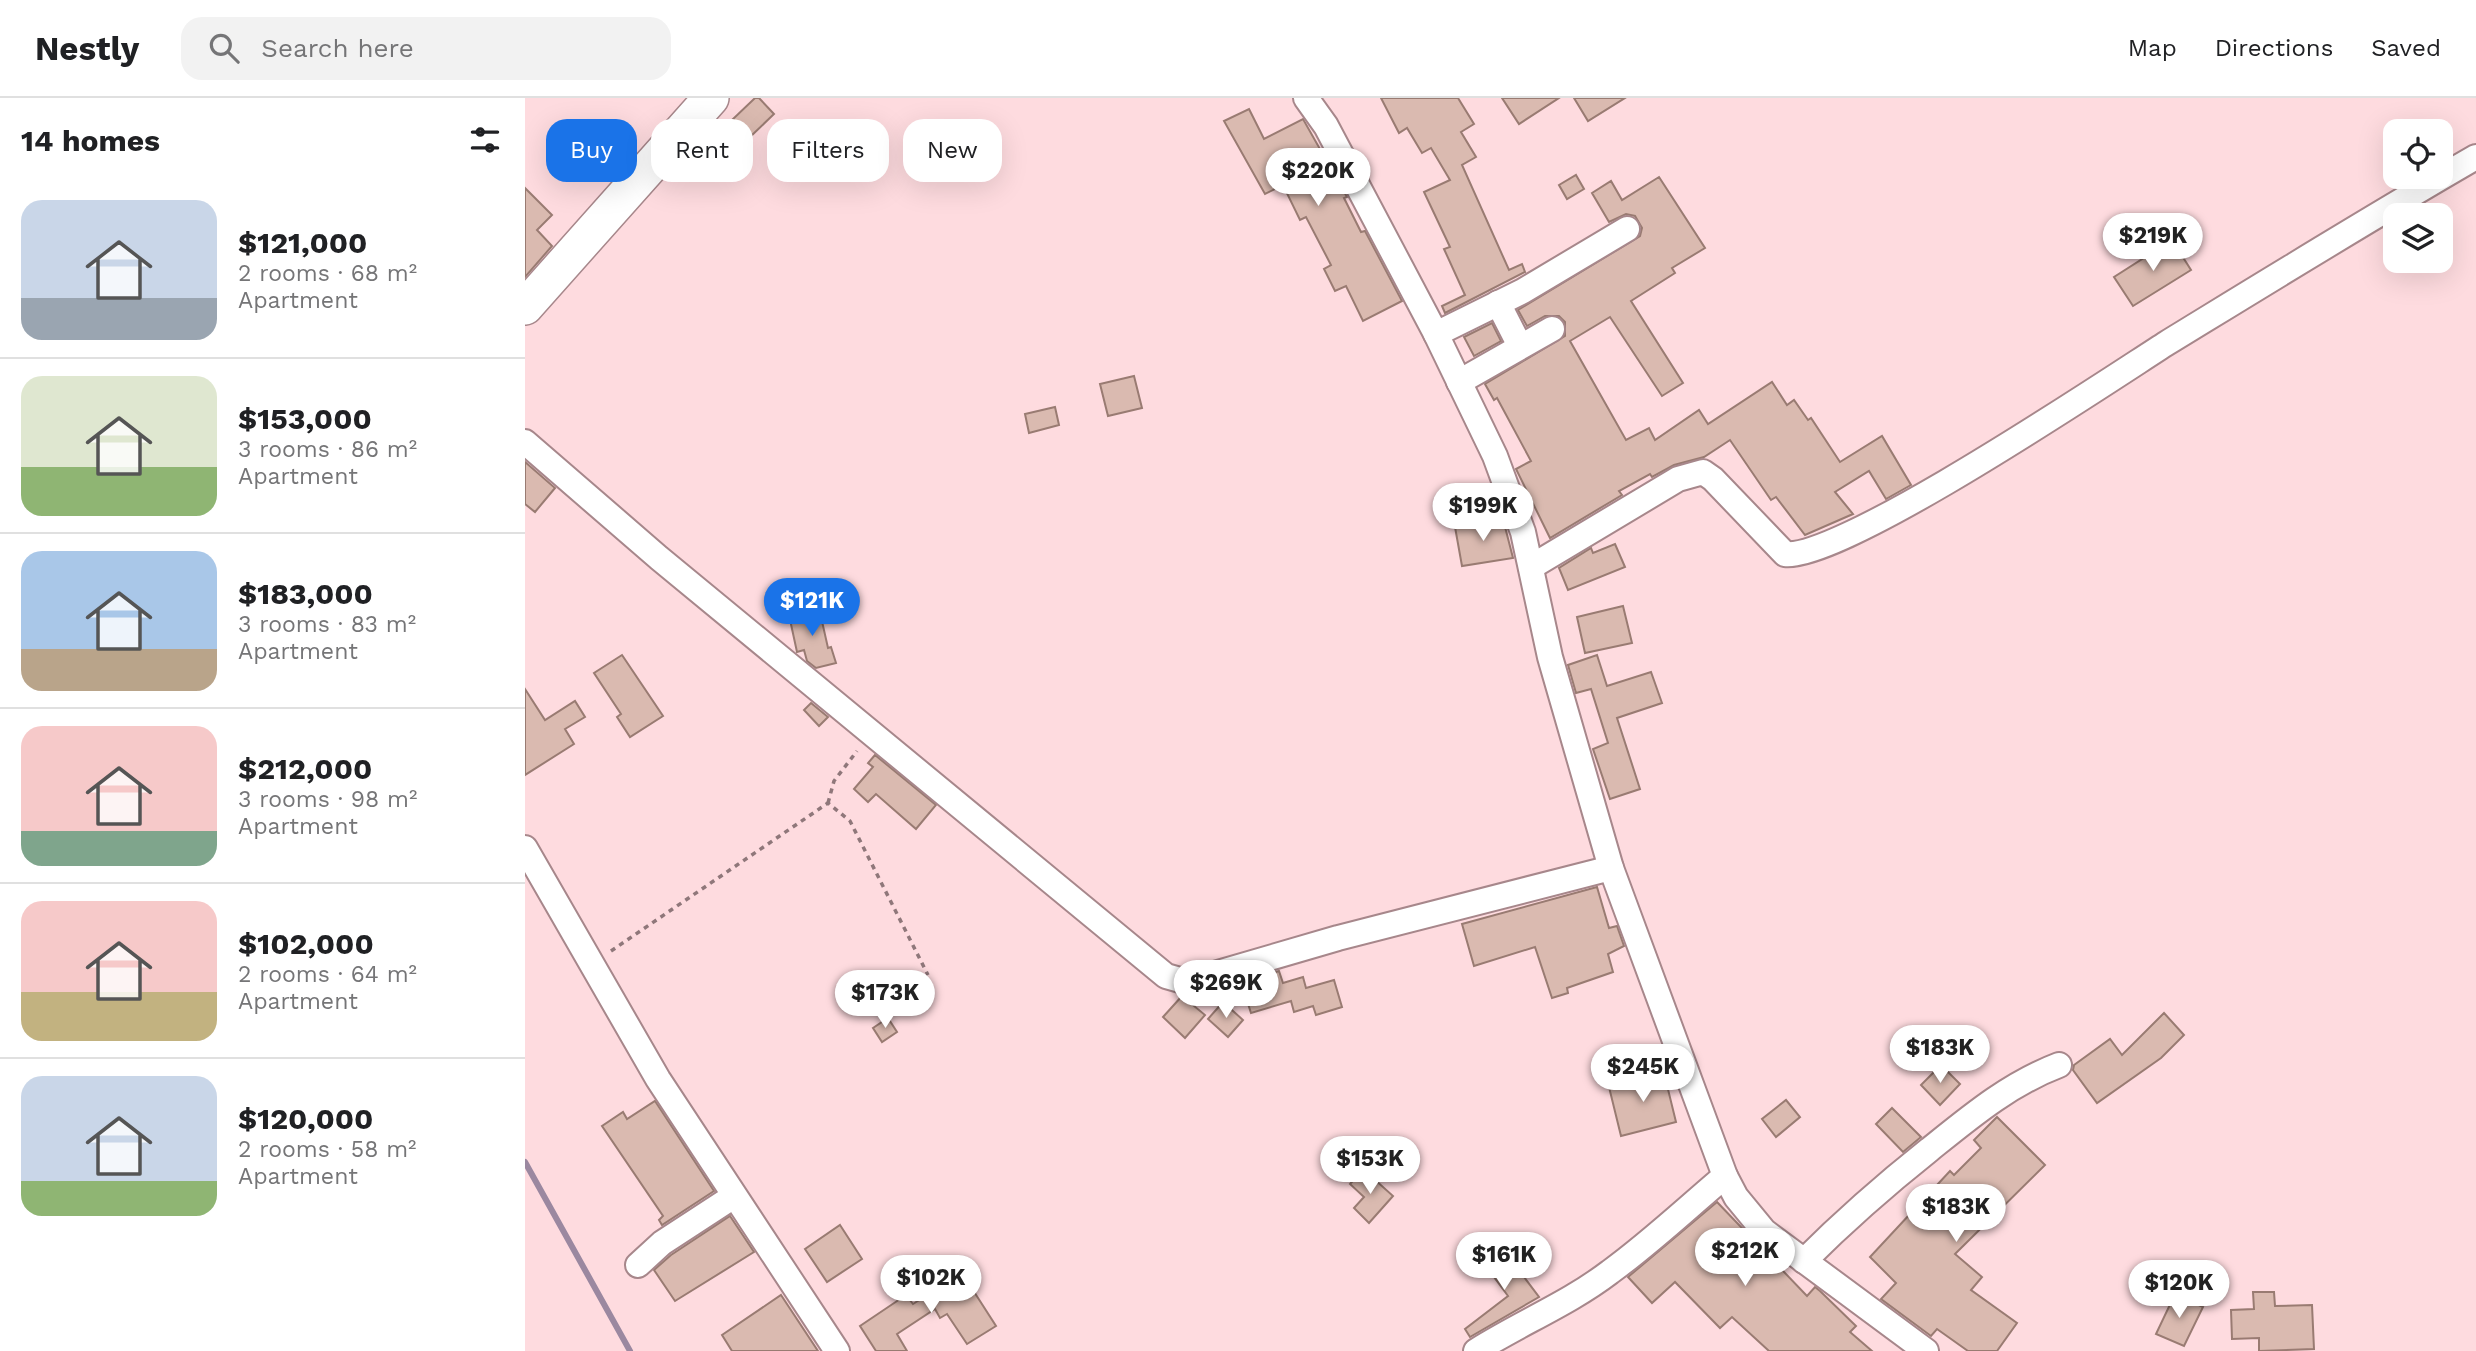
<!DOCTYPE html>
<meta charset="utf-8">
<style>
body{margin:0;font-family:"Work Sans",sans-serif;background:#f2f2f2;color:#202124;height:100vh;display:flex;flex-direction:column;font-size:26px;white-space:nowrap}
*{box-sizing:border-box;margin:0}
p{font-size:23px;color:#757577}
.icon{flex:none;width:38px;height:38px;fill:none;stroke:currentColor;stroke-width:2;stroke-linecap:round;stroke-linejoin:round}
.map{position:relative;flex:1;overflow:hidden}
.panel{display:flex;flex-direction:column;background:#fff;width:525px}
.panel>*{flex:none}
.guide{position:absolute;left:21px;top:21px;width:665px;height:63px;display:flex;gap:14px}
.fabs{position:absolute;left:1858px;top:21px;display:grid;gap:14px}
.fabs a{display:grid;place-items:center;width:70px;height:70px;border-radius:14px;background:#fff;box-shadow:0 7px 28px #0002;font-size:35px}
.price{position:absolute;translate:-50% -60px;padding:0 16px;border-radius:24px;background:#fff;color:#222;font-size:23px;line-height:46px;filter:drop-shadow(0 2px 4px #0008)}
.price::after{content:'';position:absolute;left:50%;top:42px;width:21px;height:16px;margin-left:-10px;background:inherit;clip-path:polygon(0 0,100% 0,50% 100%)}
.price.active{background:#1a73e8;color:#fff}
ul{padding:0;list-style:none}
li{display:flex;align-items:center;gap:21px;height:175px;padding:0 21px}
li+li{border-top:2px solid #e0e0e0}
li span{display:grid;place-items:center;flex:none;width:196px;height:140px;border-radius:21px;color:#555}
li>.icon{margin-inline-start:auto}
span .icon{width:84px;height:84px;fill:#fffc;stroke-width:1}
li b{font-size:30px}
h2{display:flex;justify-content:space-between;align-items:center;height:84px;padding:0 21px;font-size:30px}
.chip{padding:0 24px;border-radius:21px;background:#fff;box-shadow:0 7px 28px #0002;font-size:24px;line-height:63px}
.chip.active{background:#1a73e8;color:#fff}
header{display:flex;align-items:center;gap:42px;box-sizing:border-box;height:98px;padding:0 35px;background:#fff;border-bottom:2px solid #e0e0e0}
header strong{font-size:33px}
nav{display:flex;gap:38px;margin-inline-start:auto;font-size:24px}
.search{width:490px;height:63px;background:#f2f2f2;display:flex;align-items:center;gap:18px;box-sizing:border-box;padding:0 24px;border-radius:21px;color:#757577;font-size:26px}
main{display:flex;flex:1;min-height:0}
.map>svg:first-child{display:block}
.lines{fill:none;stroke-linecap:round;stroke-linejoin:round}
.stream{stroke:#9b88a0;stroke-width:6}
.building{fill:#dabab0;stroke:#997b72;stroke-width:2}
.minor-casing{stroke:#a7878b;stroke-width:28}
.secondary-casing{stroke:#a7878b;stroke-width:38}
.path{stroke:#8f777a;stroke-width:3.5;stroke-dasharray:5 5;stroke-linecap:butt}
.minor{stroke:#fff;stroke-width:24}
.secondary{stroke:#fff;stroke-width:35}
</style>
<header>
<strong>Nestly</strong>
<div class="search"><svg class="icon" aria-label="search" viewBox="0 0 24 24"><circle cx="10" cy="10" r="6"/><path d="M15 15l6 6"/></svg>Search here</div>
<nav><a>Map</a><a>Directions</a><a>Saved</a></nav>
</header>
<main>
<section class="panel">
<h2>14 homes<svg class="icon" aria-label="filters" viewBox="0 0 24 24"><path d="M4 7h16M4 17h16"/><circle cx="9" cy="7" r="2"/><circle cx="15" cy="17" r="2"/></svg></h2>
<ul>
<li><span style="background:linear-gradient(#c9d6e8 70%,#9aa5b1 0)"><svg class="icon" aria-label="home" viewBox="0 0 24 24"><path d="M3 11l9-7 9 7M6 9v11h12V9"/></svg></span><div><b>$121,000</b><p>2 rooms · 68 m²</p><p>Apartment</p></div></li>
<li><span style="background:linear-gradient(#dfe7d0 65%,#8fb573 0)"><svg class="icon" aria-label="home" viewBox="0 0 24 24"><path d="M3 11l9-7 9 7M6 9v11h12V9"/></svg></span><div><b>$153,000</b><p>3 rooms · 86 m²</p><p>Apartment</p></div></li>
<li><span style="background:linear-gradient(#a9c7e8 70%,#b9a48a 0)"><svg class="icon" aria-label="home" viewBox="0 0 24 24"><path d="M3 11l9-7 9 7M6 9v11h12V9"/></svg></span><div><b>$183,000</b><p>3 rooms · 83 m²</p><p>Apartment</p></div></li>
<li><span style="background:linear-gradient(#f6c9c9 75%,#7fa58c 0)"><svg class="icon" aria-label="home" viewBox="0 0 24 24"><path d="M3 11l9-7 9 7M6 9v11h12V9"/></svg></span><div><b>$212,000</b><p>3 rooms · 98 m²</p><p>Apartment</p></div></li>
<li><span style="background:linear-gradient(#f6c9c9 65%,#c2b280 0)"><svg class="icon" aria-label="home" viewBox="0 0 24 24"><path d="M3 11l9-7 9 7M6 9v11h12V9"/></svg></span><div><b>$102,000</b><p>2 rooms · 64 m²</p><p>Apartment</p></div></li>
<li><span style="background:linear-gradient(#c9d6e8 75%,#8fb573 0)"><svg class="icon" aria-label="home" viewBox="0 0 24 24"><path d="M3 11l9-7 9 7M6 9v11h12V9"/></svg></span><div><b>$120,000</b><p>2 rooms · 58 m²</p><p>Apartment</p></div></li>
</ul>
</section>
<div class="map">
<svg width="1951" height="1253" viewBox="0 0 1951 1253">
<rect width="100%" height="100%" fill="#fedbdf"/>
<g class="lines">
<path class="stream" d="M0 1064 105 1253"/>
</g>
<g class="building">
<path d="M230 0H234L249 16 225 39 208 21Z"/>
<path d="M856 0H933L949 26 936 34 951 59 937 67 984 172 997 166 1000 174 920 215 917 208 940 197 919 151 925 149 899 94 925 82 906 50 897 55 882 30 874 35Z"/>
<path d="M977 0H1034L994 26Z"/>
<path d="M1049 0H1100L1063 23Z"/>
<path d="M724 11 739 41 778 21 822 99 819 100 836 134 840 133 877 203 838 223 821 188 810 193 799 171 806 167 781 119 775 122 758 87 740 96 699 23Z"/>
<path d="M1051 77 1059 91 1042 101 1034 87Z"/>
<path d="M1134 79 1180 150 1147 170 1150 175 1106 203 1158 285 1137 298 1085 219 1045 243 1101 342 1124 330 1130 342 1174 312 1183 326 1247 284 1262 307 1269 302 1283 322 1286 320 1315 364 1357 338 1386 387 1361 401 1344 373 1310 394 1328 416 1280 437 1251 399 1246 402 1205 342 1179 359 1149 367 1127 379 1125 376 1094 393 1097 397 1025 440 991 371 1006 363 972 300 969 302 960 286 1040 238V224L1034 218H1020L1002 228 993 212 1115 138 1117 130 1110 118 1101 116 1084 124 1067 95 1086 83 1097 102Z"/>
<path d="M0 90 27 117 12 132 27 148 0 179Z"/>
<path d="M1647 142 1666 172 1608 208 1589 179Z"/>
<path d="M967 225 976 243 949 258 939 239Z"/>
<path d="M609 278 617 310 583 318 575 286Z"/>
<path d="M530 309 534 327 504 335 500 316Z"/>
<path d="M0 364 30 390 10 414 0 406Z"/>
<path d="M965 423 966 427 979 425 988 460 937 468 930 429Z"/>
<path d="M1090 446 1100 469 1043 492 1034 470 1066 450 1068 455Z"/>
<path d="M1098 508 1107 545 1060 555 1052 519Z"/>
<path d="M294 510 303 550 306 549 311 565 291 570 282 563 279 552 272 554 264 517Z"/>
<path d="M97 557 138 618 105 639 92 619 96 616 69 575Z"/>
<path d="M1072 557 1082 588 1126 574 1137 605 1092 620 1115 691 1085 701 1068 651 1083 645 1066 591 1051 595 1043 567Z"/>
<path d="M0 591 20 622 50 603 60 619 40 631 49 646 0 677Z"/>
<path d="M286 605 303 619 294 628 279 612Z"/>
<path d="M350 657 411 707 391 731 351 696 343 704 329 691 348 669 343 665Z"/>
<path d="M1072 789 1084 830 1092 828 1099 848 1083 856 1088 874 1042 890 1043 895 1027 900 1010 849 949 868 937 826Z"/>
<path d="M754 873 758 885 778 879 781 890 809 882 817 909 791 917 788 908 769 914 766 903 726 915 716 884Z"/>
<path d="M657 898 680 917 660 940 638 919Z"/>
<path d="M698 904 718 922 703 939 683 921Z"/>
<path d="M1639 915 1659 937 1636 960 1572 1005 1548 972 1549 967 1585 941 1597 957Z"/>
<path d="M363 920 372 934 357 944 348 930Z"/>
<path d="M1416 967 1435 986 1415 1007 1396 987Z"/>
<path d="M1139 975 1151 1024 1096 1038 1084 989Z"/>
<path d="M1261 1002 1275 1019 1251 1039 1237 1021Z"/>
<path d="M130 1003 189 1093 137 1127 134 1122 138 1118 77 1028 98 1014 102 1021Z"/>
<path d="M1367 1010 1396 1039 1378 1054 1351 1026Z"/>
<path d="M1472 1019 1520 1067 1430 1156 1457 1179 1446 1192 1492 1225 1472 1253H1443L1412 1231 1406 1238 1356 1201 1371 1185 1345 1159 1425 1073 1429 1077 1456 1050 1449 1042Z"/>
<path d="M838 1071 868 1098 844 1125 829 1110 839 1099 825 1086Z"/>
<path d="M1192 1104 1282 1198 1290 1189 1295 1193 1331 1228 1325 1234 1347 1253H1244L1207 1219 1195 1230 1150 1184 1127 1205 1103 1179Z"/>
<path d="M205 1118 229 1154 150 1203 129 1172 146 1157Z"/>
<path d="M315 1127 337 1161 302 1184 280 1151Z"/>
<path d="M969 1150 981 1167 987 1163 1014 1199 945 1239 940 1231 983 1198 955 1160Z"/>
<path d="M437 1175 471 1228 442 1246 422 1216 415 1220 410 1211 372 1236 382 1253H351L335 1228 381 1197 388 1206Z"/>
<path d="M1728 1194H1749L1750 1208 1787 1207 1789 1251 1734 1253V1240L1707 1241 1706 1212 1729 1211Z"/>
<path d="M1650 1196 1678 1209 1659 1248 1631 1236Z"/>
<path d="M256 1197 293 1253H207L197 1237Z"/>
</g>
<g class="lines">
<g class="minor-casing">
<g id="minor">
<path d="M781 0 801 28 911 236 970 358 998 434 1025 559 1086 770 1200 1078 1211 1099 1239 1133 1401 1253"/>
<path d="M973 205 995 248"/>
<path d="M911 236 998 193 1102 131"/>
<path d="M934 284 1027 231"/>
<path d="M0 344 134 460 641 878 662 884 813 840 1086 770"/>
<path d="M1006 469 1153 381 1178 374 1188 381 1260 456C1315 463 1581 284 1642 245 1745 182 1847 119 1951 59"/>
<path d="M0 750 133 981 312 1253"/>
<path d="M1279 1163C1319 1123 1360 1087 1404 1052 1445 1019 1484 986 1534 967"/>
<path d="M113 1167 137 1145 209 1098"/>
<path d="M951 1253C995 1225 1043 1206 1085 1174 1125 1145 1162 1110 1200 1078"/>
</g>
</g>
<g class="secondary-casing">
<path id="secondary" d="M0 209 186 0"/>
</g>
<g class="path">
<path d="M303 705 309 683 332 653"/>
<path d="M86 853 303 705 325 723 403 877"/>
</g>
<use href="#minor" class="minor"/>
<use href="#secondary" class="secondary"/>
</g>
</svg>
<div class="fabs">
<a><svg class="icon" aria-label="locate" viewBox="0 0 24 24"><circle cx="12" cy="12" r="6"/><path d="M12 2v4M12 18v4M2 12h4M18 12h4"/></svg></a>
<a><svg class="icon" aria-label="layers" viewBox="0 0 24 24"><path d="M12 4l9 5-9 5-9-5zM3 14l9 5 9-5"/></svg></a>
</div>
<b class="price" style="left:793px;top:110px">$220K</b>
<b class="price" style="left:1628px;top:175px">$219K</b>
<b class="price" style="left:958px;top:445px">$199K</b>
<b class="price active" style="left:287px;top:540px">$121K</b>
<b class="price" style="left:701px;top:922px">$269K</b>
<b class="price" style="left:360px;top:932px">$173K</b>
<b class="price" style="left:1415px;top:987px">$183K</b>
<b class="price" style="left:1118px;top:1006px">$245K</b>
<b class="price" style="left:845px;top:1098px">$153K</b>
<b class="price" style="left:1431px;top:1146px">$183K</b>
<b class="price" style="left:1220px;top:1190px">$212K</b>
<b class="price" style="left:979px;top:1194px">$161K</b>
<b class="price" style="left:406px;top:1217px">$102K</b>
<b class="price" style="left:1654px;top:1222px">$120K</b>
<div class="guide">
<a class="chip active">Buy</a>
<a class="chip">Rent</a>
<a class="chip">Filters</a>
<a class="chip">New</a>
</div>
</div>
</main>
